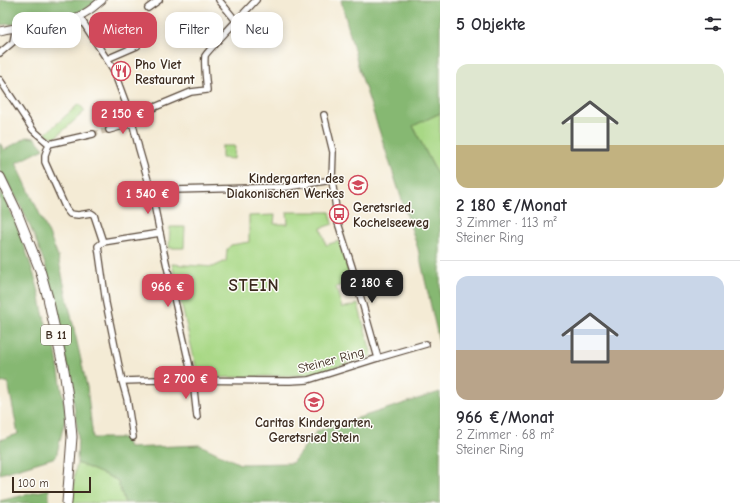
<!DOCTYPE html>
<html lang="de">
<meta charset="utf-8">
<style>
body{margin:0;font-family:"Comic Neue",sans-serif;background:#f7f7f7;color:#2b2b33;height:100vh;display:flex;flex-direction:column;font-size:15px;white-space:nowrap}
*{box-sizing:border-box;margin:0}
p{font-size:13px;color:#7c7c81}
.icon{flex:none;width:22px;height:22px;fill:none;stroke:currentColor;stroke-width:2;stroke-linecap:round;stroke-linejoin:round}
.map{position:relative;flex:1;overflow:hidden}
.panel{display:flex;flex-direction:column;background:#fff;width:300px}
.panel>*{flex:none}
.top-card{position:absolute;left:12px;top:12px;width:368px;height:36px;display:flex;gap:8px}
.scale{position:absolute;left:12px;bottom:10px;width:79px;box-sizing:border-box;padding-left:4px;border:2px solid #3b2a1e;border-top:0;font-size:11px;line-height:14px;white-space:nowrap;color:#3b2a1e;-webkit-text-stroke:3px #fdfcf7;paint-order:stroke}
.price{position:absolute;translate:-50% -34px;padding:0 9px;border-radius:8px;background:#d1495b;color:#fff;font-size:13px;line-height:26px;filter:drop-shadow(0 1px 2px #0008)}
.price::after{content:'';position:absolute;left:50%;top:24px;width:12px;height:9px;margin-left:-6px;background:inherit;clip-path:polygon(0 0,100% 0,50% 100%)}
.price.on{background:#222;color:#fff}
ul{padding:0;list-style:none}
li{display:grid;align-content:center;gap:8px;height:212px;padding:0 16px}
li+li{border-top:1px solid #e1e1e2}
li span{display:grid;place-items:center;height:124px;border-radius:12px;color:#555}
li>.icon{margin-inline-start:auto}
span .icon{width:72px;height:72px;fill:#fffc;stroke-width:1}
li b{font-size:17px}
h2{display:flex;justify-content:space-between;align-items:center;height:48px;padding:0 16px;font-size:17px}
.chip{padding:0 14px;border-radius:12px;background:#fff;box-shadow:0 2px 10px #0003;font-size:14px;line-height:36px}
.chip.on{background:#d1495b;color:#fff}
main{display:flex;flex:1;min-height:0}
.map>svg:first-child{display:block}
.green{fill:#a8d885;stroke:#728152}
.forest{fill:#86b872;stroke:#607148}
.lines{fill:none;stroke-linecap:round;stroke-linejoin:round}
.minor-tunnel{stroke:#cfc4b0;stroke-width:5.5;stroke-dasharray:5.5 3;stroke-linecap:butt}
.minor-casing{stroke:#574739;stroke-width:8}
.tertiary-casing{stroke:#574739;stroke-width:9}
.primary-casing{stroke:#574739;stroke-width:11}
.minor{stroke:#fff;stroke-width:5.5}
.tertiary{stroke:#fff;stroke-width:7}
.primary{stroke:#fff;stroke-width:9}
.labels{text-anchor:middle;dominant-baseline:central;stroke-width:3;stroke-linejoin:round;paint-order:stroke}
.shield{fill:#fdfcf7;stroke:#75695f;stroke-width:1}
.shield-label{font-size:12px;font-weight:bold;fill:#3b2a1e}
.poi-label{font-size:13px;font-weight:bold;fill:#3b2a1e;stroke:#fdfcf7;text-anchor:start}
.street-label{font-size:13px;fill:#3b2a1e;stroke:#fdfcf7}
.district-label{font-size:17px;font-weight:bold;letter-spacing:1px;fill:#3b2a1e;stroke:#fdfcf7}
</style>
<main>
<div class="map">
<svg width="440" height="503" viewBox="0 0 440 503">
<rect width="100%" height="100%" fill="#fdfcf7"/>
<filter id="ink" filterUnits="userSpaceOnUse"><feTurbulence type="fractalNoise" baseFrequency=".025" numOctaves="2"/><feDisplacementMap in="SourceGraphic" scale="8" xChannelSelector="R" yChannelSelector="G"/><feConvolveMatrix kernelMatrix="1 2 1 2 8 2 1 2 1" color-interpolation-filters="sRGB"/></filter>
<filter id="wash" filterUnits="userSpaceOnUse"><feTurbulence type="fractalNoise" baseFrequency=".012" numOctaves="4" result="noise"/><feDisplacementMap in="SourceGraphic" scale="16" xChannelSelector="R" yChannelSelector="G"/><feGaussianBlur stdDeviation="0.9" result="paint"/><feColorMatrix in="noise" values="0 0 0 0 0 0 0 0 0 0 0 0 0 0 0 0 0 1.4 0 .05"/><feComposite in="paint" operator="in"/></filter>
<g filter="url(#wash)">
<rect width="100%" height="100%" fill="#f4ebd5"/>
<g class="green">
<path d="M79 104 85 111 56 137 44 135Z"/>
<path d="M440 113V180L413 126Z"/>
<path d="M222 146H235L234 159 222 158Z"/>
<path d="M287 212H330L333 224 321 228 326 245 339 241 352 282 336 287 342 308 358 304 372 356 310 375 207 378 198 375 172 264 213 267 226 261 227 249 231 245 249 242V216L275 215 274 224H288Z"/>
<path d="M170 227H185L184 248H169Z"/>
<path d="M77 463 117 480 125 503H72L75 471Z"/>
</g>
<g class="forest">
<path d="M0 0H98L79 14 55 21 0 25Z"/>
<path d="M341 0H440V113L413 126 440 180V346L418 249 359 69Z"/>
<path d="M27 137 35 138 44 149 16 163 49 234 58 257 87 387 93 438H126L129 448 200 445 240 464 292 463 317 431 440 392V503H125L117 480 77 463 78 435 72 390 53 296 46 267 35 238 22 208 0 169V143L4 150Z"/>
<path d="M0 189C15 218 26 250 36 281 42 301 42 323 54 340L66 415 56 457 0 474V440L18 434 8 382 0 383Z"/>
<path d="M49 489V503H0V501Z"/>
</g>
</g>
<g filter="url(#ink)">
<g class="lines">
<path class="minor-tunnel" d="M93 134 109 130"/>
<g class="minor-casing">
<g id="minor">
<path d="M219 0 237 22"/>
<path d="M148 8 159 0"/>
<path d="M79 16 113 69 131 117 139 149 152 194 164 253 193 381 197 417"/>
<path d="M0 53 13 42 16 27"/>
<path d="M107 59 137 46"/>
<path d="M0 80 33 130 49 144"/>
<path d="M131 117 191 92 207 90C206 80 204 65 205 56 206 52 250 7 256 0"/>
<path d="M109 130 133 123"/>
<path d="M49 144 45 155V162L66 209 70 214 78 215 91 213 94 215 103 242"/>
<path d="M49 144 93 134"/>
<path d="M152 194 174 190 287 187 332 180"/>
<path d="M160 233 103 242 98 246 106 303 122 381 157 380 290 381 308 380 378 358 352 267 338 223 332 180 333 152 324 115"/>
<path d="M378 358 426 344"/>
<path d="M122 381 127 399 133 437"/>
</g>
</g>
<g class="tertiary-casing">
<path id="tertiary" d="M0 31C26 24 54 27 79 16 88 13 95 6 102 0"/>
</g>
<g class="primary-casing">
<path id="primary" d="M0 177 16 210 40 270 48 298 64 370 69 404 72 437 67 503"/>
</g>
<use href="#minor" class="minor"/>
<use href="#tertiary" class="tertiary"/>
<use href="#primary" class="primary"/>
</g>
</g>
<defs>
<g id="restaurant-ring" transform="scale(1)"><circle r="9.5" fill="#fdfcf7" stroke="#d1495b" stroke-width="1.5"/><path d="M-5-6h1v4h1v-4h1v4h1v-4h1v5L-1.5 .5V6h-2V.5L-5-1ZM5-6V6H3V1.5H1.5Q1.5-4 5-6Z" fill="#d1495b"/></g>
<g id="school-ring" transform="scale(1)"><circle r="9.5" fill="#fdfcf7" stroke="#d1495b" stroke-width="1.5"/><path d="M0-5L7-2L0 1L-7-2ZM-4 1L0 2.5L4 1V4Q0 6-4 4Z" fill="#d1495b"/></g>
<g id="bus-ring" transform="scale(1)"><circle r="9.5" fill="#fdfcf7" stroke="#d1495b" stroke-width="1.5"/><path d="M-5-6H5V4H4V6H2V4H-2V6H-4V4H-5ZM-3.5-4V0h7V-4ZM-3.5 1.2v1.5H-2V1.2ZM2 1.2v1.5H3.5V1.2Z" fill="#d1495b"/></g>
</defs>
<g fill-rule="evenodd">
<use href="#restaurant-ring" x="121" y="71"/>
<use href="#school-ring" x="358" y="185"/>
<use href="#bus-ring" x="339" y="214"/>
<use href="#school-ring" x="314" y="402"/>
</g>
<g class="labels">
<rect class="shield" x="41" y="325" width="30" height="20" rx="3"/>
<g class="shield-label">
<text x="56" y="335">B 11</text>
</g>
<g class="poi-label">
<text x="135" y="64">Pho Viet<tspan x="135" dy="15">Restaurant</tspan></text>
<text x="344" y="178" text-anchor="end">Kindergarten des<tspan x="344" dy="15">Diakonischen Werkes</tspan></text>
<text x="353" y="207">Geretsried,<tspan x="353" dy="15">Kochelseeweg</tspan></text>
<text x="314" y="422" text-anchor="middle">Caritas Kindergarten,<tspan x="314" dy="15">Geretsried Stein</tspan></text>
</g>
<g class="street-label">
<text transform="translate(331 360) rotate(-15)">Steiner Ring</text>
</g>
<g class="district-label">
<text x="254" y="285">STEIN</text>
</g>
</g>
</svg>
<div class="scale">100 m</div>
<b class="price" style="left:123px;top:135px">2 150 €</b>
<b class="price" style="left:148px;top:215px">1 540 €</b>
<b class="price on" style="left:372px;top:304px">2 180 €</b>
<b class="price" style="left:168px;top:308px">966 €</b>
<b class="price" style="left:186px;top:400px">2 700 €</b>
<div class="top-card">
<a class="chip">Kaufen</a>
<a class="chip on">Mieten</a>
<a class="chip">Filter</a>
<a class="chip">Neu</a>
</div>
</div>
<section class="panel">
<h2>5 Objekte<svg class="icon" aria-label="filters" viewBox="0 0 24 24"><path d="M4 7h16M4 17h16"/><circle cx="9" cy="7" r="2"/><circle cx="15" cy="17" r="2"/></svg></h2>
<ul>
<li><span style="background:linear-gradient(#dfe7d0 65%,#c2b280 0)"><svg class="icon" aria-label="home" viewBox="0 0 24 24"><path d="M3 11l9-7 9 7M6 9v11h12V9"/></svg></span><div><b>2 180 €/Monat</b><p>3 Zimmer · 113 m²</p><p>Steiner Ring</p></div></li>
<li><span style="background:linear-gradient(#c9d6e8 60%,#b9a48a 0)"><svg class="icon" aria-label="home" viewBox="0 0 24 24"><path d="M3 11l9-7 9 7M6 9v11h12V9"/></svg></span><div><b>966 €/Monat</b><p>2 Zimmer · 68 m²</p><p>Steiner Ring</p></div></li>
</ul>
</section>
</main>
